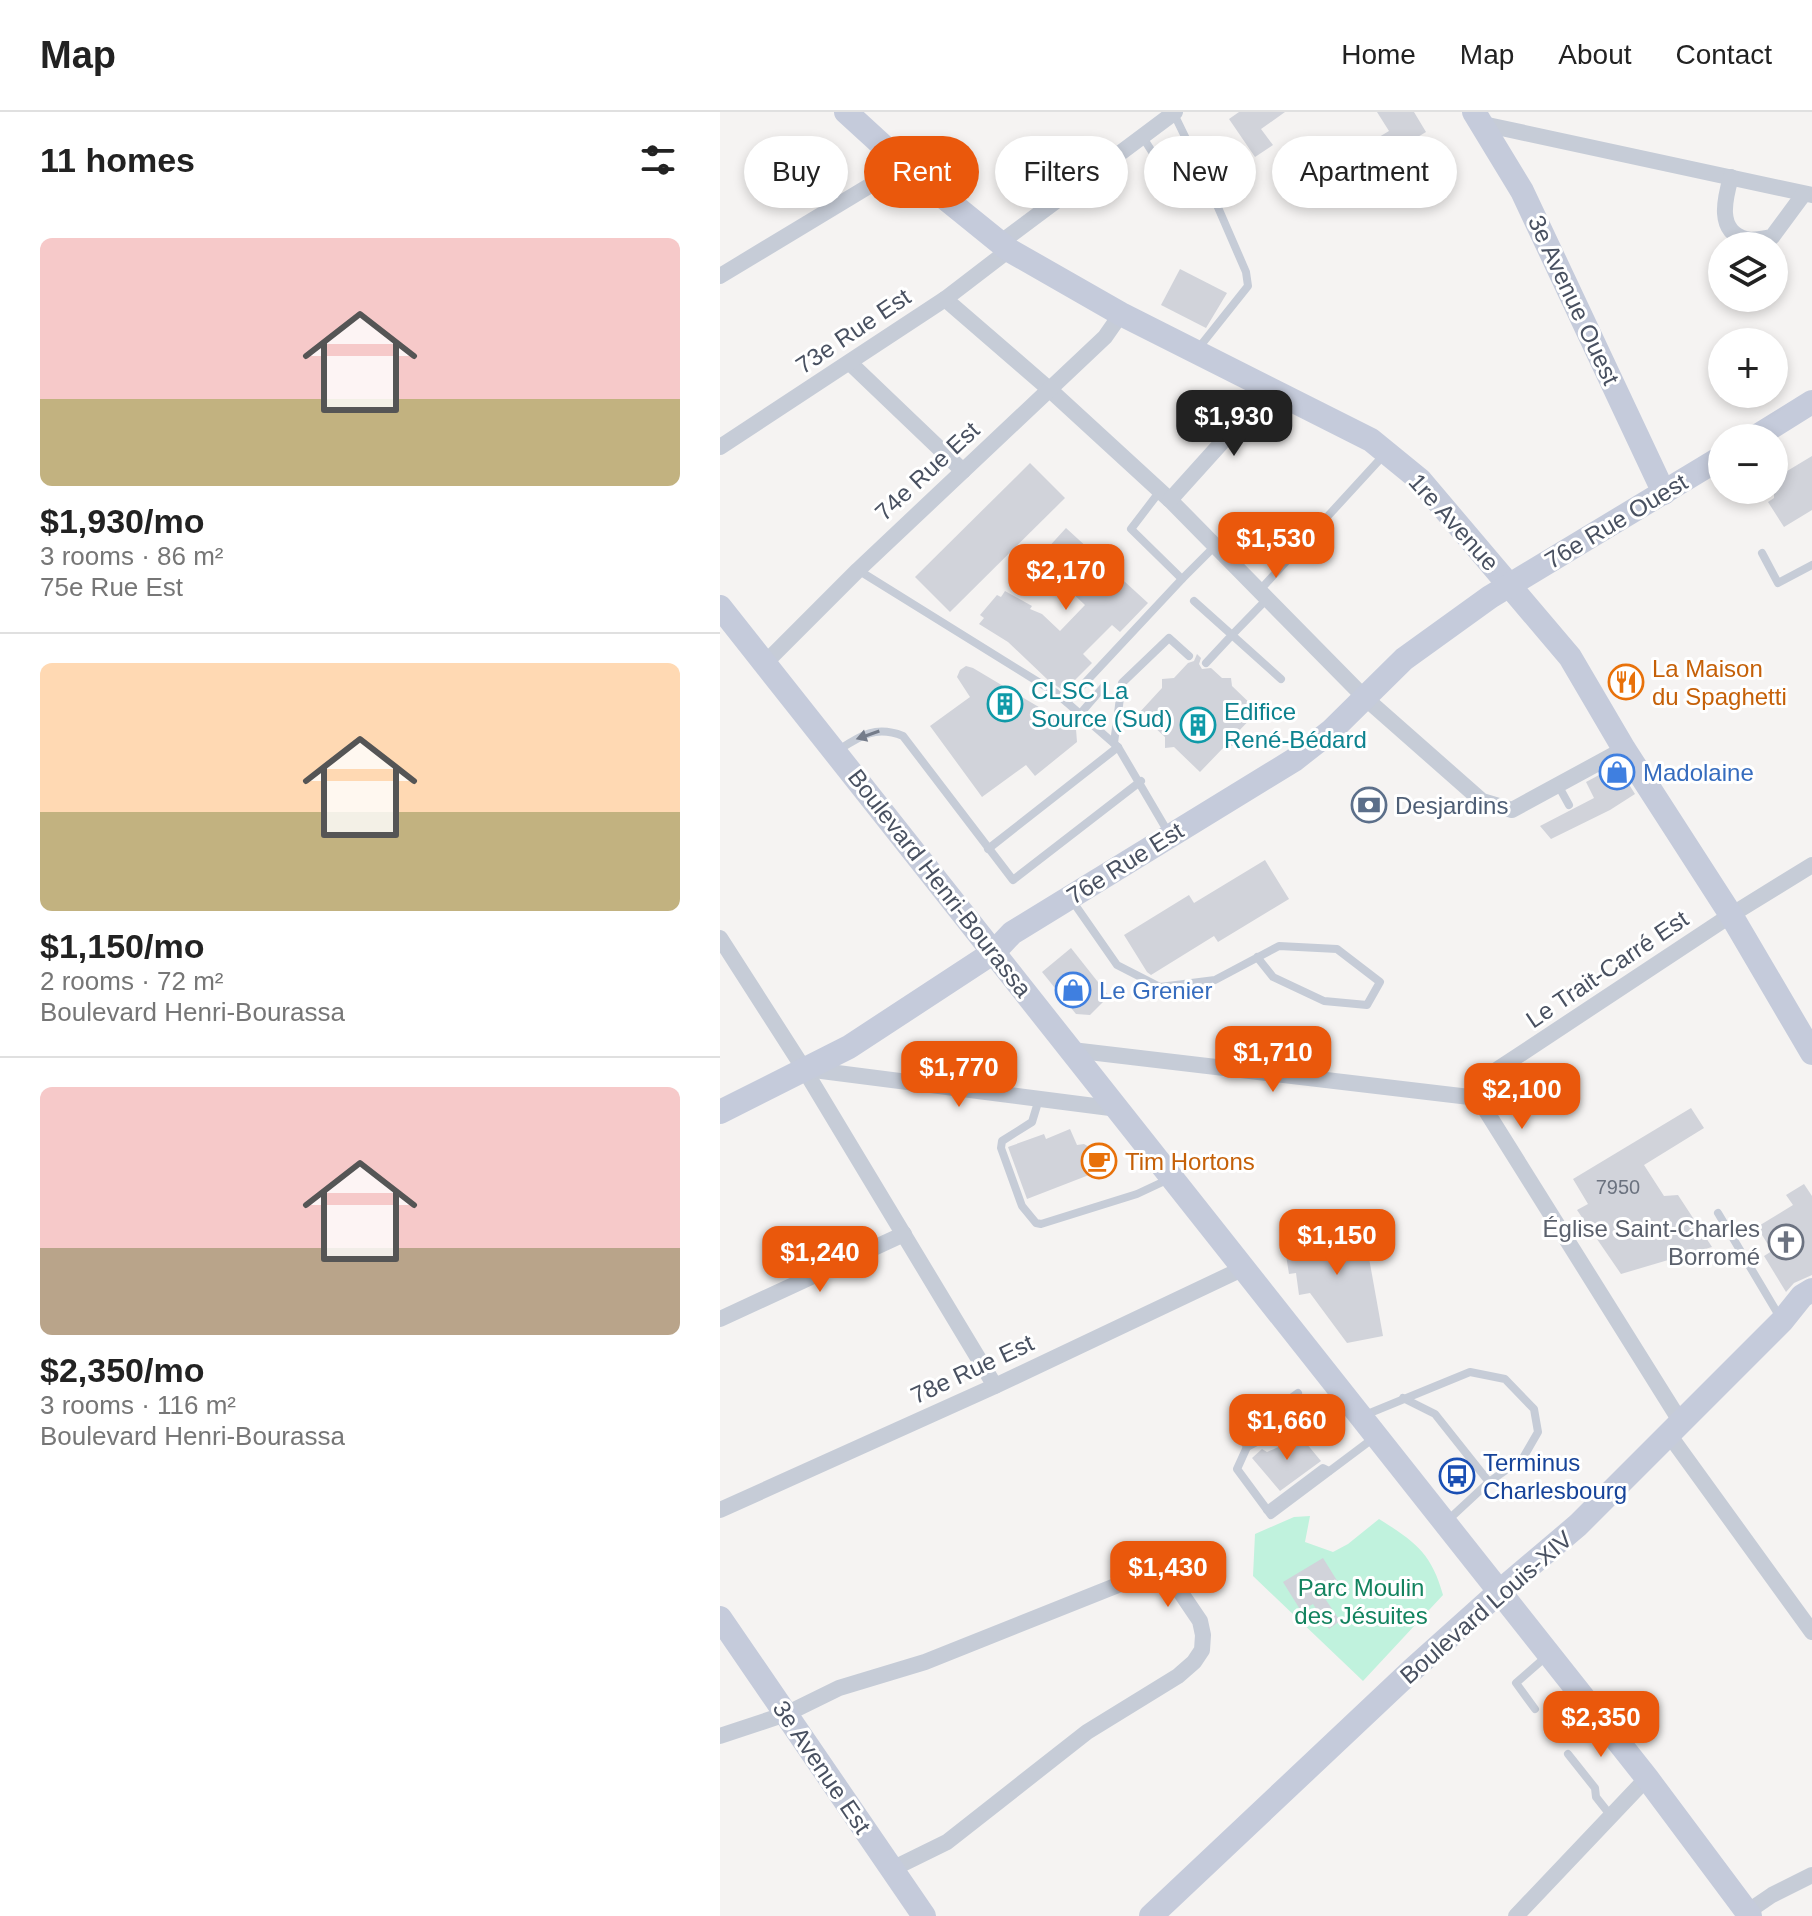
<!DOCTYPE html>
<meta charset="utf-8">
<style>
body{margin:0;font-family:Helvetica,sans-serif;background:#f2f2f2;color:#222;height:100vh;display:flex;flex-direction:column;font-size:30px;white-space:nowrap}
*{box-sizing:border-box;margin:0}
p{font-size:26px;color:#767676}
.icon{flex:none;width:44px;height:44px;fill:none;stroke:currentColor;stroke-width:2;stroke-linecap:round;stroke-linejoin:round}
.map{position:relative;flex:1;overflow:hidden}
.drawer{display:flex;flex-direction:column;background:#fff;width:720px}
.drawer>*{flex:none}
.guide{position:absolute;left:24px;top:24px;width:760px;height:72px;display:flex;gap:16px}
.fabs{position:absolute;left:988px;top:120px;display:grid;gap:16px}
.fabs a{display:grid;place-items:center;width:80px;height:80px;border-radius:50%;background:#fff;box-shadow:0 4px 12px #0003;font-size:40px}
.price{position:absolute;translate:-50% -68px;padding:0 18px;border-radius:16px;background:#ea580c;color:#fff;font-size:26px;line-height:52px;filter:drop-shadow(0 2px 4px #0008)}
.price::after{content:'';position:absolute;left:50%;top:48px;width:24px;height:18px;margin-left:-12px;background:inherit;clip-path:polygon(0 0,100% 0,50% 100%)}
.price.on{background:#222;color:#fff}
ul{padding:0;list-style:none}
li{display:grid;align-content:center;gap:16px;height:424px;padding:0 40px}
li+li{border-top:2px solid #e0e0e0}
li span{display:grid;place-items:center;height:248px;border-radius:12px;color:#555}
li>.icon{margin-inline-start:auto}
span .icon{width:144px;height:144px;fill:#fffc;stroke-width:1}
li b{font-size:34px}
h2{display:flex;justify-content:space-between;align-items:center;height:96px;padding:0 40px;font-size:34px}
.tag{padding:0 28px;border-radius:36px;background:#fff;box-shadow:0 4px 12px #0003;font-size:28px;line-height:72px}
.tag.on{background:#ea580c;color:#fff}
header{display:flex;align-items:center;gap:48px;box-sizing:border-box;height:112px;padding:0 40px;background:#fff;border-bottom:2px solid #e0e0e0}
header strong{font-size:38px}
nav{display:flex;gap:44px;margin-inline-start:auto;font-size:28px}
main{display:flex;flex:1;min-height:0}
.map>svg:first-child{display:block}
.green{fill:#c0f2dd}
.building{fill:#d1d3da}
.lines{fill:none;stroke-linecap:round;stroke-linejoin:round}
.lane{stroke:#c6ccd7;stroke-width:8}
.street{stroke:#c6ccd7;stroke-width:16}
.secondary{stroke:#c5cbdb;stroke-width:24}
.oneway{fill:#757c8a}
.labels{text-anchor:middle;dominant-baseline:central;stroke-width:6;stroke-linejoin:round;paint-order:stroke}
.number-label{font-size:20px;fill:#6b727f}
.street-label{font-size:24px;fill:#495161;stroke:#fff}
.food-label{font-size:24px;fill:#c56008;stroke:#fff;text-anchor:start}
.culture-label{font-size:24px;fill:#0d838f;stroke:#fff;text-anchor:start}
.shop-label{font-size:24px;fill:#366cbe;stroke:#fff;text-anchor:start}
.service-label{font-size:24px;fill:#4e5e75;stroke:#fff;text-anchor:start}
.worship-label{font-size:24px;fill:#5b616d;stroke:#fff;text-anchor:end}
.transit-label{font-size:24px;fill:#164399;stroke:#fff;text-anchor:start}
.park-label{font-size:24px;fill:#13835f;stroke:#fff}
</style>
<header>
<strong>Map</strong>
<nav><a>Home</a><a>Map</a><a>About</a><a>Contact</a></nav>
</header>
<main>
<section class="drawer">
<h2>11 homes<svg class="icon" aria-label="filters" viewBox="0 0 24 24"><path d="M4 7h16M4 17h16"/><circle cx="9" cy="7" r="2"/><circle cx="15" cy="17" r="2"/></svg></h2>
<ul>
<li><span style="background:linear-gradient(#f6c9c9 65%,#c2b280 0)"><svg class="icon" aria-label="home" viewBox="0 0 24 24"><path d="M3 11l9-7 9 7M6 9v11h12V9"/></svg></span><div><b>$1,930/mo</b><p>3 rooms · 86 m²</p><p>75e Rue Est</p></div></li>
<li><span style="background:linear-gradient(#ffd9b3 60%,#c2b280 0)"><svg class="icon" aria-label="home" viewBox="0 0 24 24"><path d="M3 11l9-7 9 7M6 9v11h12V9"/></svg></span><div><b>$1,150/mo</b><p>2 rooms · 72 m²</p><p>Boulevard Henri-Bourassa</p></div></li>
<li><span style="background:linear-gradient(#f6c9c9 65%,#b9a48a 0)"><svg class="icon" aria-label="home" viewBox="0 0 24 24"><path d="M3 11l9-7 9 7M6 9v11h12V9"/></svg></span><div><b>$2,350/mo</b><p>3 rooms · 116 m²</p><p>Boulevard Henri-Bourassa</p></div></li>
</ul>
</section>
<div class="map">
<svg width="1092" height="1804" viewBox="0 0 1092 1804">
<rect width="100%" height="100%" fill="#f5f3f2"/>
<path class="green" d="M590 1404 585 1430 613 1440 628 1432 659 1407C695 1430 711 1440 723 1483L643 1569 533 1464 535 1422 574 1405Z"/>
<g class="building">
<path d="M519 0H565L541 17 553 33 535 45 509 7Z"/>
<path d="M657 0H694L706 20 661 47 649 31 669 19Z"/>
<path d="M460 157 507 181 486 216 441 193Z"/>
<path d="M1092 344V398L1064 415 1048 390 1054 386V367Z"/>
<path d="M310 351 345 386 230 500 195 465Z"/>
<path d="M346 416 428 491 400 520 392 513 363 542 372 551 344 579 328 568 288 530 259 512 264 506 260 503 277 483 281 485 285 479 312 494 310 497 322 502 340 519 365 493 328 458 326 459 315 450Z"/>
<path d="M477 542 481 546 479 552 482 557 491 556 502 566H511L512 574 538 599 514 624V634H505L480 660 454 635 445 636V625L419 601 442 576V567L454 566 468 551 474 549Z"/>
<path d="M246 554 253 556 356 617 357 630 315 664 306 653 262 685 210 614 250 585 237 565 240 558Z"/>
<path d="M894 655H898L915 682 890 698 831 727 820 714 874 686 866 670Z"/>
<path d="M545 748 569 787 498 830 494 824 431 863 427 860 404 823 469 783 474 791Z"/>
<path d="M351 836 389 884 370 903 356 902 322 860Z"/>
<path d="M971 996 984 1016 924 1053 944 1084 958 1083 992 1135 901 1162 857 1098 868 1092 853 1067Z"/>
<path d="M350 1017 357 1033 364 1032 378 1040 387 1056 307 1087 288 1035 324 1022 326 1027Z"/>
<path d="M1084 1072 1092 1084V1163L1074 1171 1066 1180 1044 1144 1052 1139 1037 1115 1073 1093 1066 1083Z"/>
<path d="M642 1107 663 1224 627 1231 590 1181 579 1183 576 1161 569 1162 563 1124Z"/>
<path d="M581 1325 601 1349 560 1379 532 1346 542 1337 547 1340Z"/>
<path d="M603 1446 621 1475 604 1485 620 1509 609 1517 593 1492 581 1499 563 1470Z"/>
</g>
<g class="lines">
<g class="lane">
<path d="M454 2 487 70 526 160 528 174 477 238"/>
<path d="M422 24 459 82"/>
<path d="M440 379 411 417 462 467 495 434"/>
<path d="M1042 441 1058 471 1092 453"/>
<path d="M138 458 336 581 398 635 448 720"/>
<path d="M540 478 663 344"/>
<path d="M547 487 512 523 561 567"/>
<path d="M474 489 512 523 486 551"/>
<path d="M347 590 462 467"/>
<path d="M360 602 385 573"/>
<path d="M394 631 402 571 449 526 469 544"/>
<path d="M117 639C140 624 155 613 183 624L293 768 421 669"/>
<path d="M838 673 849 693"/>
<path d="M268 737 398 635"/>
<path d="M351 787 397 853 440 875 495 868 559 834 617 837 660 870 647 893 604 889 553 865 537 845"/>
<path d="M319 987 312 1010 282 1029 281 1036 302 1094 316 1111 321 1112 417 1082 449 1067"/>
<path d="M998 1101 1061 1207"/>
<path d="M578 1281 556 1297 569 1313 589 1311 626 1287"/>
<path d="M683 1286 715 1302 769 1370"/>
<path d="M645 1303 750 1260 785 1267 814 1297 818 1320 803 1346 769 1370 727 1409"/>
<path d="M516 1312 527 1335"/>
<path d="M570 1313 527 1335 517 1357 551 1403 655 1325"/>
<path d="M547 1398 603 1356 609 1359"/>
<path d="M815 1597 796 1571 828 1543"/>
<path d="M848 1642 875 1676 876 1685 891 1704"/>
</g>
<g class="street">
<path d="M763 12 1092 83"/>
<path d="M1011 65C1005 86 996 120 1026 127 1033 129 1045 126 1052 125L1083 83"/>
<path d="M280 131 455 0"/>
<path d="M0 164 184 53"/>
<path d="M225 187 329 277 450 388 644 585 762 689 792 698 904 637"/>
<path d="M130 251 243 359"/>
<path d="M0 335 225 187 289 138"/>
<path d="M450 388 549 278"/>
<path d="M45 551 138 458 385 225 401 202"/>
<path d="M0 826 84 957 275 1274"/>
<path d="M352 938 758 986"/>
<path d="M86 957 398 997"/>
<path d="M0 1207 184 1122"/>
<path d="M962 1312 758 986 775 959 1011 803 1092 753"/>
<path d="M950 1324 1092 1520"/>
<path d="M0 1398 275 1274 524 1156"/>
<path d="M0 1624 66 1602 119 1576 205 1550 418 1465 446 1464 459 1478 480 1509 483 1523 482 1538 474 1550 458 1564 367 1620 227 1730 172 1757"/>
<path d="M1027 1800 1052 1783 1092 1763"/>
<path d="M796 1804 927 1666"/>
</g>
<g class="secondary">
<path d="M126 0 184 53 289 138 401 202 651 328 700 368 850 545 904 637 1011 803 1092 941"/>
<path d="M754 0 802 79 944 381"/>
<path d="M1034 326 1092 290"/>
<path d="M0 495 927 1666 1030 1804"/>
<path d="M0 1000 129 935 274 840 292 821 574 648 611 619 684 547 770 485 1002 345"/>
<path d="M0 1506 204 1804"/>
<path d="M431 1804 692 1558 779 1480 858 1413 1062 1209 1082 1184 1092 1178"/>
</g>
</g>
<defs><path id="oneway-solid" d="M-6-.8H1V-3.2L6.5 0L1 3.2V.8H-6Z" transform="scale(2)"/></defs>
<use class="oneway" href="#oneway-solid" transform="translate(148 623) rotate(161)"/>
<defs>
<g id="restaurant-ring" transform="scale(1.8)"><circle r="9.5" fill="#fff" stroke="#e8710a" stroke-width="1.5"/><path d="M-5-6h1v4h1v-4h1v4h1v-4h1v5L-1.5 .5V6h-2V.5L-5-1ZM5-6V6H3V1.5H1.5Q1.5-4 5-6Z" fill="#e8710a"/></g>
<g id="building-ring" transform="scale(1.8)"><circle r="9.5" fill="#fff" stroke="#0f9aa8" stroke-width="1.5"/><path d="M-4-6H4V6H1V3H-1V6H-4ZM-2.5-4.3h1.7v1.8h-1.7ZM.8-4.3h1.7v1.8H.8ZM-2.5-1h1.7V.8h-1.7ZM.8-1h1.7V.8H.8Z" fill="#0f9aa8"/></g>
<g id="shop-ring" transform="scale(1.8)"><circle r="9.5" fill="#fff" stroke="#3f7fe0" stroke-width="1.5"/><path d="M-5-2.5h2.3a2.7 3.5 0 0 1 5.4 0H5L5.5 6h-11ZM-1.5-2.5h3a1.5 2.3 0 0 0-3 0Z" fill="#3f7fe0"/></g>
<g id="bank-ring" transform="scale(1.8)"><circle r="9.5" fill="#fff" stroke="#5c6f8a" stroke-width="1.5"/><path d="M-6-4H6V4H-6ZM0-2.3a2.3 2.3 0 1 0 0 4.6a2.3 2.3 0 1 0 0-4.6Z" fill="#5c6f8a"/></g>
<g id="cafe-ring" transform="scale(1.8)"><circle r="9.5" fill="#fff" stroke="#e8710a" stroke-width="1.5"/><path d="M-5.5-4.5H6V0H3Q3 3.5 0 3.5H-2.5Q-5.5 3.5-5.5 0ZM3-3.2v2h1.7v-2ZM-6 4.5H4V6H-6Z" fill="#e8710a"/></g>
<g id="church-ring" transform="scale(1.8)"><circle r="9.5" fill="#fff" stroke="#6b7280" stroke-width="1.5"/><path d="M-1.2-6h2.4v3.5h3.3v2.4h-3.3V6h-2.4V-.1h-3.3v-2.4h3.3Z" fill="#6b7280"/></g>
<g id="bus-ring" transform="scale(1.8)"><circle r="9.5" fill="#fff" stroke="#1a4fb4" stroke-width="1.5"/><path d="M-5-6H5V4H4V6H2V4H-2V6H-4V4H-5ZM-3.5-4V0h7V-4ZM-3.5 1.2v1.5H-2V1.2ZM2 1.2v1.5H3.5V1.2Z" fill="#1a4fb4"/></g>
</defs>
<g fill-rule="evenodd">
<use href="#restaurant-ring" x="906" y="570"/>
<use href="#building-ring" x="285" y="592"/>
<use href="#building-ring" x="478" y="613"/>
<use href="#shop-ring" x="897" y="660"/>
<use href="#bank-ring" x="649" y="693"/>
<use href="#shop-ring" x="353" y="878"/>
<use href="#cafe-ring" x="379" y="1049"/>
<use href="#church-ring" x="1066" y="1130"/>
<use href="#bus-ring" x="737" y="1364"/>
</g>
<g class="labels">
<g class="number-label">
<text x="898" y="1075">7950</text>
</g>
<g class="street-label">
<text transform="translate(854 188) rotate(65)">3e Avenue Ouest</text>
<text transform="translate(133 219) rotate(-34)">73e Rue Est</text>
<text transform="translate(207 359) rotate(-43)">74e Rue Est</text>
<text transform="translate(896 409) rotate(-31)">76e Rue Ouest</text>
<text transform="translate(734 410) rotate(48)">1re Avenue</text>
<text transform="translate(405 751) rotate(-32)">76e Rue Est</text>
<text transform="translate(220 771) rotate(52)">Boulevard Henri-Bourassa</text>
<text transform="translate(887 857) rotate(-34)">Le Trait-Carré Est</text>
<text transform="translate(252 1257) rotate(-25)">78e Rue Est</text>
<text transform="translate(766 1495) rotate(-41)">Boulevard Louis-XIV</text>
<text transform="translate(102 1655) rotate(56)">3e Avenue Est</text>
</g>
<g class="food-label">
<text x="932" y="556">La Maison<tspan x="932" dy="28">du Spaghetti</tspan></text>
<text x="405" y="1049">Tim Hortons</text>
</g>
<g class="culture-label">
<text x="311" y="578">CLSC La<tspan x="311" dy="28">Source (Sud)</tspan></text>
<text x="504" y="599">Edifice<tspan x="504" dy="28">René-Bédard</tspan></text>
</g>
<g class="shop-label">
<text x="923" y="660">Madolaine</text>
<text x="379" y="878">Le Grenier</text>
</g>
<g class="service-label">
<text x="675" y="693">Desjardins</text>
</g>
<g class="worship-label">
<text x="1040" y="1116">Église Saint-Charles<tspan x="1040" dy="28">Borromé</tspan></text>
</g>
<g class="transit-label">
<text x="763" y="1350">Terminus<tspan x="763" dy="28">Charlesbourg</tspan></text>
</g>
<g class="park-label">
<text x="641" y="1475">Parc Moulin<tspan x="641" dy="28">des Jésuites</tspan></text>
</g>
</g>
</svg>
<div class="fabs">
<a><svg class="icon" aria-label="layers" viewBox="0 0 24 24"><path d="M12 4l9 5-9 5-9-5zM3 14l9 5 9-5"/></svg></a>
<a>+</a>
<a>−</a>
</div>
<b class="price on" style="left:514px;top:346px">$1,930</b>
<b class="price" style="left:556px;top:468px">$1,530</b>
<b class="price" style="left:346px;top:500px">$2,170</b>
<b class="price" style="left:553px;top:982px">$1,710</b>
<b class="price" style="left:239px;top:997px">$1,770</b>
<b class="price" style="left:802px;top:1019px">$2,100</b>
<b class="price" style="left:617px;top:1165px">$1,150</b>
<b class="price" style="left:100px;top:1182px">$1,240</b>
<b class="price" style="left:567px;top:1350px">$1,660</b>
<b class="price" style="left:448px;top:1497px">$1,430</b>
<b class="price" style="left:881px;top:1647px">$2,350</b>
<div class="guide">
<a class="tag">Buy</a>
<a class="tag on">Rent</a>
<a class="tag">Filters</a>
<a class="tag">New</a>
<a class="tag">Apartment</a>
</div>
</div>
</main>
